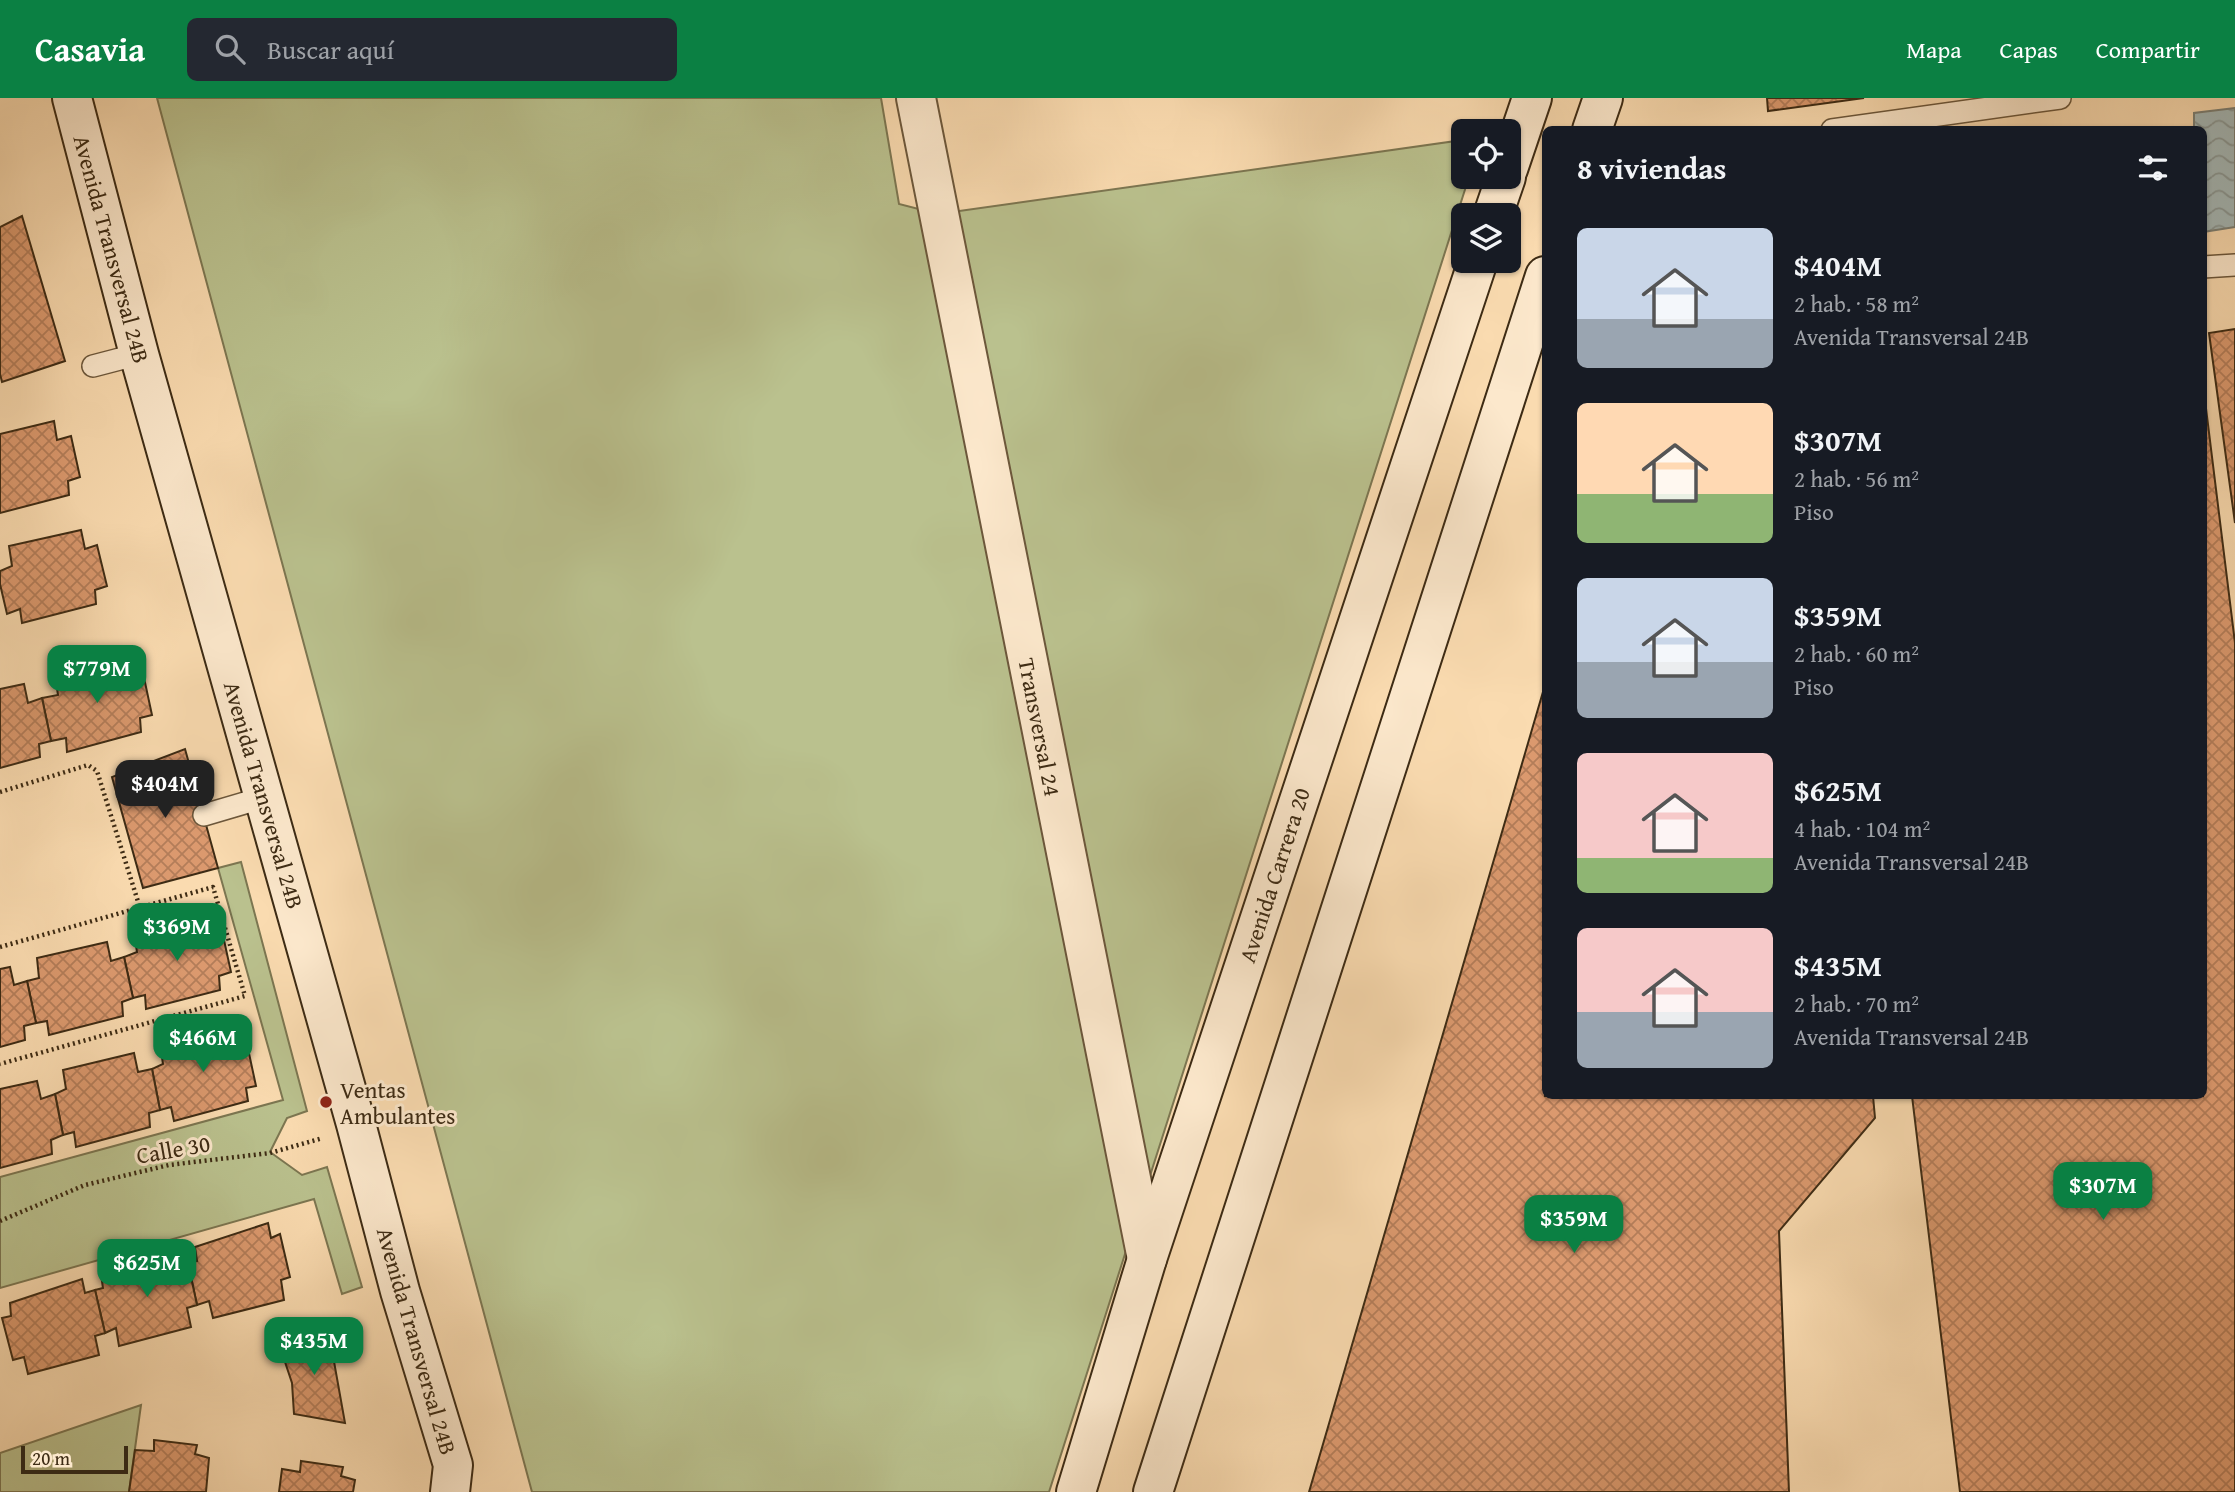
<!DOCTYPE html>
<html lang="es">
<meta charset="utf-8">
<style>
body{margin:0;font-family:"Gentium Book Plus",serif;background:#242831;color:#f1f3f6;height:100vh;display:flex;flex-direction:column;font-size:26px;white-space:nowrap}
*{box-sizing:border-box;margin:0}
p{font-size:23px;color:#9ea1a6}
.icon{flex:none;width:38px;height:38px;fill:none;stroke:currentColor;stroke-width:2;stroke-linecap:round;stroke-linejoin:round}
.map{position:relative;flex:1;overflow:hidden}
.details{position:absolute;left:1542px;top:28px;width:665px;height:973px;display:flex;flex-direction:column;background:#171b24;border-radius:10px;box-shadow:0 2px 5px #0004}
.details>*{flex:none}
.tools{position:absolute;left:1451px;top:21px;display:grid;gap:14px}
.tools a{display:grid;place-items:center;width:70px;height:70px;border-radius:10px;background:#171b24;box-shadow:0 2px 5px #0004;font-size:35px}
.scale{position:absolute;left:21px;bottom:18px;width:107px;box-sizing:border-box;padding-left:7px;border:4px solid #3d2b14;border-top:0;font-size:19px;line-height:24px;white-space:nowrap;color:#3d2b14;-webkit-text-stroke:5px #fce8cc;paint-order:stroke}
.price{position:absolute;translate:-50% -60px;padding:0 16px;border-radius:14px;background:#0b8043;color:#fff;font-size:23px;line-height:46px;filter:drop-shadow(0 2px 4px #0008)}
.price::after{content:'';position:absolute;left:50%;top:42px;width:21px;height:16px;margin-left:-10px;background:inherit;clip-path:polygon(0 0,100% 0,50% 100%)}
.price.on{background:#222;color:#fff}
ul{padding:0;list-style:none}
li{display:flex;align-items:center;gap:21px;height:175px;padding:0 35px}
li span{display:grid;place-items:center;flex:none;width:196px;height:140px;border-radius:10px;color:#555}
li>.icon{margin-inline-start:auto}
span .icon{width:84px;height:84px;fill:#fffc;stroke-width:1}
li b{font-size:30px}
h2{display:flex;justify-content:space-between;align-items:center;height:84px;padding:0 35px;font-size:30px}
header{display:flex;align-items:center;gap:42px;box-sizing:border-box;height:98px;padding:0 35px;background:#0b8043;color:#fff}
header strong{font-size:33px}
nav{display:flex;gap:38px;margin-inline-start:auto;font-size:24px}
.search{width:490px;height:63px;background:#242831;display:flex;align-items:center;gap:18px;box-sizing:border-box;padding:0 24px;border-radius:10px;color:#9ea1a6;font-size:26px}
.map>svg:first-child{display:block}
.green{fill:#bac18e;stroke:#7c7651;stroke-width:2}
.water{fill:url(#water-waves);stroke:#7b8076;stroke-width:2}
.building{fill:url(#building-cross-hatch);stroke:#3d2b14;stroke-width:2}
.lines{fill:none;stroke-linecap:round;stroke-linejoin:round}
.lane-casing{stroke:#6c573b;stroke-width:24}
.street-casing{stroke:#6c573b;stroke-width:42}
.secondary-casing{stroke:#3d2b14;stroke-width:42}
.path{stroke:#3d2b14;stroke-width:4.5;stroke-dasharray:2 3.5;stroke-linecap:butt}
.lane{stroke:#fce8cc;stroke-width:21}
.street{stroke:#fce8cc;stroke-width:38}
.secondary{stroke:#fce8cc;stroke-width:38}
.poi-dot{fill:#8f2418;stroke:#fce8cc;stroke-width:2.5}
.labels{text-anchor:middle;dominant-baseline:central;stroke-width:6;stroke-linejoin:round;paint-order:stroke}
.street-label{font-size:23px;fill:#3d2b14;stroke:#fce8cc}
.poi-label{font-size:23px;fill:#3d2b14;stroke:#fce8cc;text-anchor:start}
</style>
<header>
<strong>Casavia</strong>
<div class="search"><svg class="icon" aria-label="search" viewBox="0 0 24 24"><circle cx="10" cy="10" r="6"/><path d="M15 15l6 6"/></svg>Buscar aquí</div>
<nav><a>Mapa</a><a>Capas</a><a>Compartir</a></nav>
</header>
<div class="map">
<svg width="2235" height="1394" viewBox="0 0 2235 1394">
<defs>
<pattern id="water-waves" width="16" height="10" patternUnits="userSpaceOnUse" patternTransform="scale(1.75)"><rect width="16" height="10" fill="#a4b8b7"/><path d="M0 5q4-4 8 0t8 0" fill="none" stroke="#879694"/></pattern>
<pattern id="building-cross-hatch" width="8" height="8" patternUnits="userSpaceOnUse" patternTransform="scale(1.75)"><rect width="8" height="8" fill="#db996e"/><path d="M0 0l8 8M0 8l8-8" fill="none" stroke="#b37d59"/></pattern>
</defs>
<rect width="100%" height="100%" fill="#fadbb0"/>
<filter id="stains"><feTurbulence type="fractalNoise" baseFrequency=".00286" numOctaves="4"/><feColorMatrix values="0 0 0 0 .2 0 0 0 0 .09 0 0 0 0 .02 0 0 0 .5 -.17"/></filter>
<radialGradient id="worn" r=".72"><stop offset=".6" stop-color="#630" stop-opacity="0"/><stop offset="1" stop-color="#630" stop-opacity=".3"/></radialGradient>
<g class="green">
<path d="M157 0H881L899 106 938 116 1463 42V79H1469L1049 1394H532Z"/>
<path d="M241 764 307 1013 287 1020 270 1054 302 1077 327 1069 362 1189 342 1196 314 1101 0 1190V1079L283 1002 218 770Z"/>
<path d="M141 1307 129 1394H0V1355Z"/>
</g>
<path class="water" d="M2235 10V129L2203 134V32L2194 31V15Z"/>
<g class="building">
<path d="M1767 0H1864L1768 13Z"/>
<path d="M22 118 65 263 2 284 0 276V129Z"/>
<path d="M2235 231V425L2209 235Z"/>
<path d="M2203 286 2235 545V1394H1960L1912 998H2203Z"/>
<path d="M54 323 57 342 71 338 80 379 68 383 69 397 0 415V336Z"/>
<path d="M81 432 85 451 97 447 107 488 95 492 96 506 22 525 20 511 7 516 0 486V473L12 468 9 448Z"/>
<path d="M126 561 130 580 143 575 152 617 140 620 141 634 67 654 66 640 51 643 42 600 58 597 55 577Z"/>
<path d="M24 586 28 605 42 600 51 643 39 646 40 659 0 670V591Z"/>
<path d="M1545 587V998H1873L1875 1020 1779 1133 1789 1394H1309Z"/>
<path d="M185 651 218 770 143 790 112 679Z"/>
<path d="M205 818 209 837 222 833 231 874 219 878 220 892 146 911 145 897 133 900 124 859 137 854 134 835Z"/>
<path d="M107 844 111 863 124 859 133 900 122 904 123 918 49 937 47 923 36 925 27 883 39 880 37 860Z"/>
<path d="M10 869 14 887 27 883 36 925 24 928 25 942 0 949V871Z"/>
<path d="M232 930 236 949 247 946 256 988 246 990 248 1003 174 1023 171 1009 160 1012 152 971 163 966 160 946Z"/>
<path d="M134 955 138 974 152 971 160 1012 149 1015 150 1029 76 1049 74 1034 63 1037 55 996 66 991 63 972Z"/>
<path d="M37 983 41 1001 55 996 63 1037 51 1042 52 1056 0 1070V991Z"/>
<path d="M268 1125 271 1140 280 1136 290 1179 281 1182 284 1202 213 1220 209 1203 197 1207 188 1165 197 1163 195 1149Z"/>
<path d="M174 1153 177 1168 188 1165 197 1207 187 1210 191 1229 119 1248 116 1230 105 1235 95 1192 103 1190 101 1177Z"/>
<path d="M82 1181 85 1195 95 1192 105 1235 95 1238 99 1257 28 1276 24 1259 13 1262 2 1220 11 1218 10 1205Z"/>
<path d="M328 1230 345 1325 294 1316 292 1285 279 1246Z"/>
<path d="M154 1342 197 1347 195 1356 209 1360 206 1394H129L135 1352 154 1353Z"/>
<path d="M301 1363 343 1369 341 1378 355 1382 353 1394H279L282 1371 300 1374Z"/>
</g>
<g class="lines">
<g class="lane-casing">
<g id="lane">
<path d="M1832 32 2060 0"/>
<path d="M2203 169 2235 167"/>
<path d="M93 268 139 256"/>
<path d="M204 717 265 699"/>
</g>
</g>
<g class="street-casing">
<path id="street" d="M916 0 1147 1161"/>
</g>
<g class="secondary-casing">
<g id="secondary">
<path d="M72 0 139 256 356 1026 400 1193 453 1367 450 1394"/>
<path d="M1592 32 1603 0"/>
<path d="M1508 71 1532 0"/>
<path d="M1493 117 1506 79"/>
<path d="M1076 1394 1147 1161 1478 163"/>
<path d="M1153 1394 1545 178"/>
</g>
</g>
<g class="path">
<path d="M0 694 88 667 97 673 140 810"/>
<path d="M0 849 213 789 245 898 0 966"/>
<path d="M0 1123 85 1087 169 1067 270 1055 323 1040"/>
</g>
<use href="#lane" class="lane"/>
<use href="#street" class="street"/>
<use href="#secondary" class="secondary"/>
</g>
<circle class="poi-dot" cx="326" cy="1004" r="7"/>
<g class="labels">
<g class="street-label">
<text transform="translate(112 151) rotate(75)">Avenida Transversal 24B</text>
<text transform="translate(1040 629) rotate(79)">Transversal 24</text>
<text transform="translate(264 697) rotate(74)">Avenida Transversal 24B</text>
<text transform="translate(1274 777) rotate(-72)">Avenida Carrera 20</text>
<text transform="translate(173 1051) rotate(-10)">Calle 30</text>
<text transform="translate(417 1243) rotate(74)">Avenida Transversal 24B</text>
</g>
<g class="poi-label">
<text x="340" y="991">Ventas<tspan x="340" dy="26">Ambulantes</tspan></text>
</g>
</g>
<rect width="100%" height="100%" filter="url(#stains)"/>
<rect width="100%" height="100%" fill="url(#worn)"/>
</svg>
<div class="tools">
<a><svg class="icon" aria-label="locate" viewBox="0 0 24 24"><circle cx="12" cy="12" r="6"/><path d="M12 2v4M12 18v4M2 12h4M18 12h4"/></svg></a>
<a><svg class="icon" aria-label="layers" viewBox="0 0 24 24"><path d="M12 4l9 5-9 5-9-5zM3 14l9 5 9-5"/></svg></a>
</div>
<div class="scale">20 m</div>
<b class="price" style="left:97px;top:607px">$779M</b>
<b class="price on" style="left:165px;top:722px">$404M</b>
<b class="price" style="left:177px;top:865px">$369M</b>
<b class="price" style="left:203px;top:976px">$466M</b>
<b class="price" style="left:2103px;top:1124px">$307M</b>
<b class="price" style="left:1574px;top:1157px">$359M</b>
<b class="price" style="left:147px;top:1201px">$625M</b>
<b class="price" style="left:314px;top:1279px">$435M</b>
<section class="details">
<h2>8 viviendas<svg class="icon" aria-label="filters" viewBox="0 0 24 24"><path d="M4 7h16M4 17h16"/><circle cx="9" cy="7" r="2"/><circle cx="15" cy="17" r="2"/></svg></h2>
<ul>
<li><span style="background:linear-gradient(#c9d6e8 65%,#9aa5b1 0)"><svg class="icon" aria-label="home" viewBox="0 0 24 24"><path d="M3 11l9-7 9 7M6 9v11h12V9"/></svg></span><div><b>$404M</b><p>2 hab. · 58 m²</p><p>Avenida Transversal 24B</p></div></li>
<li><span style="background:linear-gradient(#ffd9b3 65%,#8fb573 0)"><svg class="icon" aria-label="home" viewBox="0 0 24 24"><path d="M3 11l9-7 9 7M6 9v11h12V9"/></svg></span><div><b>$307M</b><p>2 hab. · 56 m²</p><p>Piso</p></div></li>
<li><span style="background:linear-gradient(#c9d6e8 60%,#9aa5b1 0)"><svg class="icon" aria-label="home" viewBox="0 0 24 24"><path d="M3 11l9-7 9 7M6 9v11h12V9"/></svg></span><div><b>$359M</b><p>2 hab. · 60 m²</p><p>Piso</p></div></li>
<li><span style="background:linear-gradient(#f6c9c9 75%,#8fb573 0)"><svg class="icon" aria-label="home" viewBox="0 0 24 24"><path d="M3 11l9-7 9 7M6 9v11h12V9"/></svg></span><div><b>$625M</b><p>4 hab. · 104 m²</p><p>Avenida Transversal 24B</p></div></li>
<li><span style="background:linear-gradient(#f6c9c9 60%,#9aa5b1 0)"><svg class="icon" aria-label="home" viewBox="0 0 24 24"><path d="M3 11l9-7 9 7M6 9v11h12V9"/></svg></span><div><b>$435M</b><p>2 hab. · 70 m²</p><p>Avenida Transversal 24B</p></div></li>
</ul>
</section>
</div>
